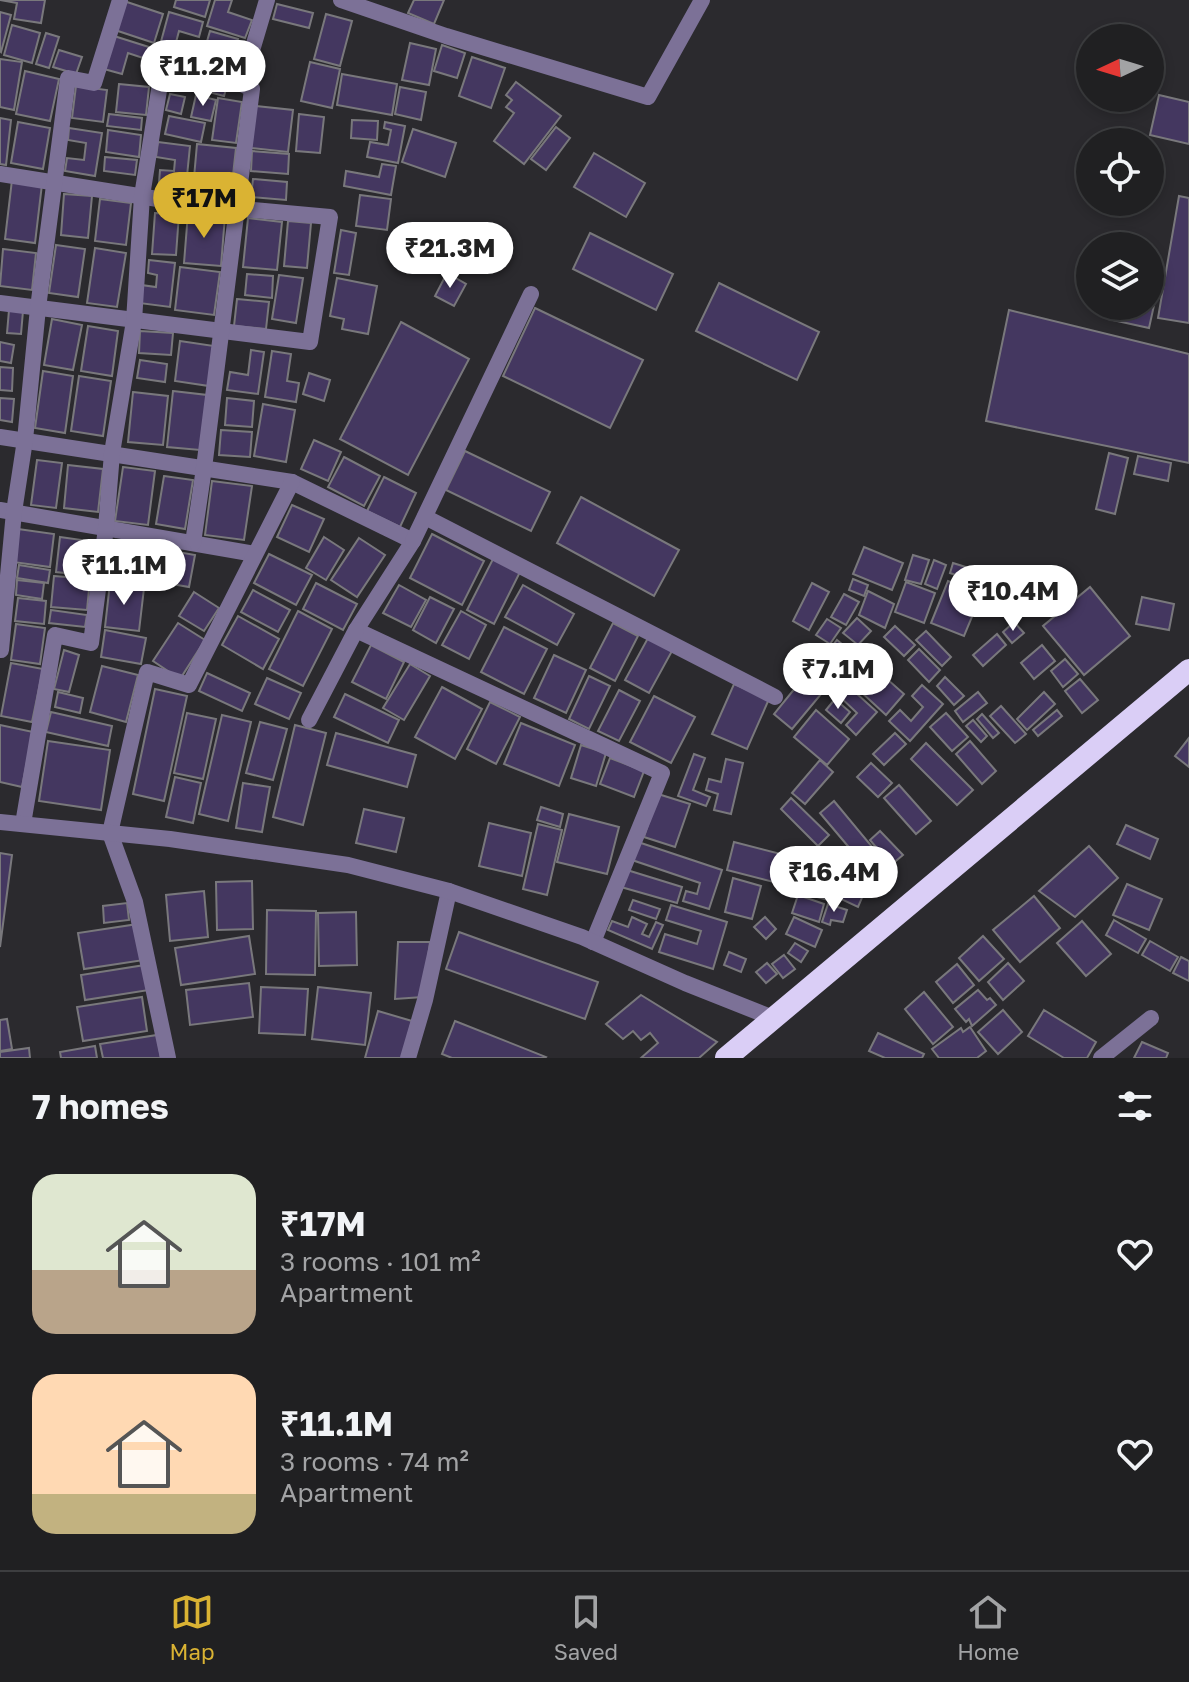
<!DOCTYPE html>
<meta charset="utf-8">
<style>
body{margin:0;font-family:"Golos Text",sans-serif;background:#28282a;color:#f1f3f6;height:100vh;display:flex;flex-direction:column;font-size:30px;white-space:nowrap}
*{box-sizing:border-box;margin:0}
p{font-size:26px;color:#a2a3a5}
.icon{flex:none;width:44px;height:44px;fill:none;stroke:currentColor;stroke-width:2;stroke-linecap:round;stroke-linejoin:round}
.map{position:relative;height:1058px;overflow:hidden}
.sheet{display:flex;flex-direction:column;background:#202022;flex:1}
.sheet>*{flex:none}
.needle{width:52px;rotate:266deg}
.tools{position:absolute;left:1076px;top:24px;display:grid;gap:16px}
.tools a{display:grid;place-items:center;width:88px;height:88px;border-radius:50%;background:#202022;box-shadow:0 4px 12px #0003,0 0 0 2px #3d3e40;font-size:40px}
.price{position:absolute;translate:-50% -68px;padding:0 18px;border-radius:28px;background:#fff;color:#222;font-size:26px;line-height:52px;filter:drop-shadow(0 2px 4px #0008)}
.price::after{content:'';position:absolute;left:50%;top:48px;width:24px;height:18px;margin-left:-12px;background:inherit;clip-path:polygon(0 0,100% 0,50% 100%)}
.price.current{background:#dab333;color:#111}
ul{padding:0;list-style:none}
li{display:flex;align-items:center;gap:24px;height:200px;padding:0 32px}
li span{display:grid;place-items:center;flex:none;width:224px;height:160px;border-radius:24px;color:#555}
li>.icon{margin-inline-start:auto}
span .icon{width:96px;height:96px;fill:#fffc;stroke-width:1}
li b{font-size:34px}
h2{display:flex;justify-content:space-between;align-items:center;height:96px;padding:0 32px;font-size:34px}
.menu{display:flex;justify-content:space-around;align-items:center;height:112px;border-top:2px solid #3d3e40;background:#202022;font-size:22px;color:#a2a3a5}
.menu a{display:grid;justify-items:center;gap:4px}
.menu .current{color:#dab333}
.map>svg:first-child{display:block}
.building{fill:#443760;stroke:#79787c;stroke-width:2}
.lines{fill:none;stroke-linecap:round;stroke-linejoin:round}
.minor{stroke:#7c7197;stroke-width:16}
.tertiary{stroke:#7c7197;stroke-width:16}
.trunk{stroke:#dacef6;stroke-width:22}
</style>
<div class="map">
<svg width="1189" height="1058" viewBox="0 0 1189 1058">
<rect width="100%" height="100%" fill="#2b2a2e"/>
<g class="building">
<path d="M0 0H45L41 23 14 19 17 3Z"/>
<path d="M176 0H210L205 17 174 7Z"/>
<path d="M215 0H232L228 12 252 20 245 38 207 26Z"/>
<path d="M414 0H444L434 24 408 13Z"/>
<path d="M124 1 163 14 154 43 115 30Z"/>
<path d="M277 4 313 13 309 28 273 19Z"/>
<path d="M0 12 11 15 1 52 0 51Z"/>
<path d="M169 12 203 22 199 37 179 31 175 46 189 50 184 68 156 60Z"/>
<path d="M326 14 352 21 340 66 314 59Z"/>
<path d="M12 25 40 33 32 63 4 55Z"/>
<path d="M210 31 238 39 229 70 201 62Z"/>
<path d="M46 33 59 37 49 68 36 64Z"/>
<path d="M114 36 152 48 149 60 128 53 122 74 104 69Z"/>
<path d="M410 43 436 49 429 85 402 80Z"/>
<path d="M442 45 465 53 457 78 434 71Z"/>
<path d="M59 50 82 57 76 74 53 67Z"/>
<path d="M472 57 505 68 491 108 459 96Z"/>
<path d="M0 59 22 62 14 110 0 107Z"/>
<path d="M310 62 340 69 332 108 301 101Z"/>
<path d="M200 67 230 75 224 96 194 88Z"/>
<path d="M25 71 59 79 50 121 16 114Z"/>
<path d="M342 74 397 84 392 115 337 105Z"/>
<path d="M516 82 561 116 524 164 494 141 514 113 506 107 512 100 506 95Z"/>
<path d="M119 84 149 87 146 115 116 112Z"/>
<path d="M76 86 107 90 103 122 72 118Z"/>
<path d="M400 87 426 92 421 120 395 114Z"/>
<path d="M170 94 185 97 181 114 166 110Z"/>
<path d="M196 95 216 100 211 121 191 117Z"/>
<path d="M1159 95 1189 102V144L1150 135Z"/>
<path d="M218 98 242 102 236 143 212 140Z"/>
<path d="M256 106 293 110 288 152 251 148Z"/>
<path d="M109 114 142 118 141 130 107 126Z"/>
<path d="M299 114 324 117 320 153 296 151Z"/>
<path d="M169 116 205 123 201 142 165 134Z"/>
<path d="M0 118 11 120 6 165 0 164Z"/>
<path d="M352 120 378 121 377 140 351 138Z"/>
<path d="M18 122 50 128 43 169 11 163Z"/>
<path d="M385 122 405 126 398 163 367 157 370 142 388 145 391 130 384 128Z"/>
<path d="M556 127 570 138 546 170 531 159Z"/>
<path d="M69 128 102 133 95 176 65 171 67 158 84 160 86 143 68 140Z"/>
<path d="M413 129 456 143 445 177 402 162Z"/>
<path d="M108 130 141 135 139 157 106 152Z"/>
<path d="M158 142 190 146 186 186 159 183 160 170 174 171 175 160 156 157Z"/>
<path d="M197 144 236 148 231 193 193 189Z"/>
<path d="M252 151 289 154 288 174 251 171Z"/>
<path d="M594 153 645 183 626 217 574 187Z"/>
<path d="M105 157 137 160 135 175 104 171Z"/>
<path d="M382 164 396 166 391 195 344 186 346 171 379 177Z"/>
<path d="M253 179 287 182 286 200 251 197Z"/>
<path d="M12 180 42 184 35 243 5 239Z"/>
<path d="M64 194 92 196 88 238 61 235Z"/>
<path d="M360 195 391 199 387 230 356 226Z"/>
<path d="M1179 196 1189 198V323L1158 318Z"/>
<path d="M100 199 131 203 126 245 95 241Z"/>
<path d="M155 213 179 214 176 255 152 254Z"/>
<path d="M188 213 225 216 221 266 184 263Z"/>
<path d="M248 218 282 222 277 270 243 267Z"/>
<path d="M288 221 311 223 307 268 284 266Z"/>
<path d="M341 230 356 233 349 275 334 273Z"/>
<path d="M590 233 673 274 656 310 573 269Z"/>
<path d="M56 245 85 249 78 297 49 293Z"/>
<path d="M95 248 126 253 117 307 87 303Z"/>
<path d="M3 249 36 253 32 290 0 286Z"/>
<path d="M149 260 175 263 170 307 139 303 141 285 156 287 157 275 148 273Z"/>
<path d="M180 267 220 272 214 315 175 310Z"/>
<path d="M447 273 466 284 454 306 435 296Z"/>
<path d="M247 274 273 276 272 298 245 295Z"/>
<path d="M279 275 303 278 296 323 272 319Z"/>
<path d="M337 278 377 286 368 334 342 329 344 319 330 316Z"/>
<path d="M719 283 819 332 797 380 696 331Z"/>
<path d="M1150 285 1158 287 1149 328 1108 319 1111 306H1150Z"/>
<path d="M237 299 269 302 266 329 234 326Z"/>
<path d="M535 308 643 360 610 428 503 376Z"/>
<path d="M9 310 23 311 21 334 7 333Z"/>
<path d="M1009 310 1189 354V463L986 421Z"/>
<path d="M52 319 82 325 73 370 44 365Z"/>
<path d="M401 322 469 359 408 475 340 439Z"/>
<path d="M88 326 118 331 112 376 81 371Z"/>
<path d="M140 331 173 333 171 355 139 353Z"/>
<path d="M180 341 214 346 209 386 175 381Z"/>
<path d="M0 342 14 345 11 363 0 361Z"/>
<path d="M251 350 264 352 258 394 227 390 230 372 248 375Z"/>
<path d="M272 351 291 354 287 381 299 383 296 402 265 397Z"/>
<path d="M140 360 167 364 165 382 137 378Z"/>
<path d="M0 367 13 368 12 391 0 390Z"/>
<path d="M43 371 73 376 65 433 35 428Z"/>
<path d="M309 373 330 380 324 401 303 394Z"/>
<path d="M79 376 111 381 103 436 71 431Z"/>
<path d="M173 391 207 395 200 450 167 447Z"/>
<path d="M133 392 168 396 163 445 128 442Z"/>
<path d="M0 398 14 399 12 422 0 420Z"/>
<path d="M227 398 254 401 252 427 225 425Z"/>
<path d="M263 404 295 410 286 462 254 456Z"/>
<path d="M221 430 252 432 250 457 219 455Z"/>
<path d="M314 440 341 452 328 481 301 469Z"/>
<path d="M465 451 550 492 531 531 446 490Z"/>
<path d="M1109 453 1128 458 1115 514 1096 509Z"/>
<path d="M1138 456 1171 463 1168 481 1134 474Z"/>
<path d="M344 457 380 476 364 506 328 487Z"/>
<path d="M37 460 62 463 56 508 31 505Z"/>
<path d="M68 465 103 469 98 512 64 508Z"/>
<path d="M123 467 155 471 148 525 115 521Z"/>
<path d="M164 476 193 480 185 529 156 524Z"/>
<path d="M384 477 416 493 400 527 367 511Z"/>
<path d="M212 481 252 486 244 540 205 535Z"/>
<path d="M581 497 679 550 654 596 557 543Z"/>
<path d="M292 505 324 519 309 552 277 537Z"/>
<path d="M18 529 54 534 50 567 13 562Z"/>
<path d="M432 534 484 561 462 605 410 578Z"/>
<path d="M60 537 96 542 92 576 56 572Z"/>
<path d="M324 537 344 550 326 580 306 568Z"/>
<path d="M359 538 385 555 357 597 331 580Z"/>
<path d="M116 540 149 546 143 582 110 577Z"/>
<path d="M864 547 903 563 892 590 853 574Z"/>
<path d="M155 548 195 555 189 587 149 580Z"/>
<path d="M269 554 312 575 296 605 254 583Z"/>
<path d="M913 555 929 560 921 584 905 580Z"/>
<path d="M494 557 521 570 494 624 467 610Z"/>
<path d="M934 560 946 565 937 589 925 584Z"/>
<path d="M953 563 975 570 971 580 950 573Z"/>
<path d="M19 565 50 570 48 583 17 578Z"/>
<path d="M982 567 997 574 988 592 975 586Z"/>
<path d="M54 576 90 579 87 610 51 607Z"/>
<path d="M853 579 868 585 864 596 849 590Z"/>
<path d="M17 580 44 583 42 599 16 595Z"/>
<path d="M948 581 981 595 964 636 931 623Z"/>
<path d="M906 582 935 593 924 623 895 612Z"/>
<path d="M110 583 144 588 139 631 105 627Z"/>
<path d="M316 583 357 604 343 630 303 609Z"/>
<path d="M812 583 829 592 809 630 793 621Z"/>
<path d="M399 585 426 600 411 627 383 613Z"/>
<path d="M523 585 574 614 557 645 505 617Z"/>
<path d="M1090 587 1130 636 1084 675 1043 626Z"/>
<path d="M253 590 290 610 278 632 241 612Z"/>
<path d="M868 591 894 604 885 628 859 615Z"/>
<path d="M194 592 219 608 204 631 179 616Z"/>
<path d="M844 594 859 602 846 625 831 617Z"/>
<path d="M430 597 454 609 436 643 413 630Z"/>
<path d="M1142 597 1174 604 1169 630 1136 624Z"/>
<path d="M18 598 46 601 44 624 15 621Z"/>
<path d="M51 610 87 615 85 627 49 623Z"/>
<path d="M298 611 332 629 303 686 269 669Z"/>
<path d="M461 611 486 625 469 659 442 645Z"/>
<path d="M238 616 279 639 263 669 222 645Z"/>
<path d="M857 618 871 631 858 645 843 633Z"/>
<path d="M827 619 841 628 830 644 816 635Z"/>
<path d="M1014 622 1024 633 1012 643 1003 632Z"/>
<path d="M178 623 205 640 180 679 153 661Z"/>
<path d="M613 623 638 636 615 681 590 668Z"/>
<path d="M16 624 45 628 40 664 11 660Z"/>
<path d="M895 626 915 645 904 656 884 637Z"/>
<path d="M504 627 547 649 524 694 481 672Z"/>
<path d="M105 630 146 638 141 664 101 657Z"/>
<path d="M926 631 951 657 942 666 916 640Z"/>
<path d="M997 634 1006 645 983 666 973 655Z"/>
<path d="M648 638 672 651 649 693 625 680Z"/>
<path d="M837 640 871 668 855 688 821 661Z"/>
<path d="M371 645 404 662 386 699 352 682Z"/>
<path d="M1042 645 1055 661 1034 679 1021 663Z"/>
<path d="M919 649 940 670 929 682 908 660Z"/>
<path d="M64 650 79 655 69 692 54 689Z"/>
<path d="M554 655 586 670 566 713 534 698Z"/>
<path d="M1065 659 1078 674 1063 687 1051 671Z"/>
<path d="M11 663 43 669 32 722 1 716Z"/>
<path d="M410 664 430 676 404 720 383 708Z"/>
<path d="M102 666 138 675 126 722 90 712Z"/>
<path d="M813 666 832 681 792 729 774 714Z"/>
<path d="M878 671 904 694 886 715 860 691Z"/>
<path d="M207 673 250 693 242 711 199 691Z"/>
<path d="M589 676 610 686 589 729 569 719Z"/>
<path d="M945 677 964 696 954 705 937 686Z"/>
<path d="M267 678 301 693 289 719 255 704Z"/>
<path d="M1080 679 1098 700 1082 713 1065 691Z"/>
<path d="M845 683 877 712 856 735 846 725 857 713 836 693Z"/>
<path d="M734 684 769 699 747 749 712 734Z"/>
<path d="M922 685 943 704 910 741 889 721 900 710 911 721 923 707 912 696Z"/>
<path d="M442 687 482 709 455 759 415 737Z"/>
<path d="M155 689 187 696 164 801 133 794Z"/>
<path d="M619 690 640 701 619 741 598 731Z"/>
<path d="M58 692 83 698 80 713 55 707Z"/>
<path d="M978 692 987 703 963 722 955 711Z"/>
<path d="M1044 692 1055 704 1027 730 1017 719Z"/>
<path d="M345 694 399 720 388 743 334 717Z"/>
<path d="M654 696 695 717 671 763 630 742Z"/>
<path d="M835 699 850 712 841 723 826 710Z"/>
<path d="M490 702 520 717 496 764 467 749Z"/>
<path d="M1001 706 1026 734 1015 743 990 716Z"/>
<path d="M816 710 849 739 827 765 794 737Z"/>
<path d="M1057 710 1062 716 1038 736 1033 730Z"/>
<path d="M51 712 112 726 108 746 46 732Z"/>
<path d="M187 713 216 719 203 779 174 773Z"/>
<path d="M946 713 968 737 952 751 930 727Z"/>
<path d="M982 714 999 733 993 738 977 719Z"/>
<path d="M222 715 251 722 228 821 199 814Z"/>
<path d="M973 720 987 736 981 742 966 726Z"/>
<path d="M260 722 287 729 273 780 246 773Z"/>
<path d="M521 723 575 745 559 786 504 764Z"/>
<path d="M0 725 33 732 22 787 0 782Z"/>
<path d="M295 725 326 733 303 825 273 817Z"/>
<path d="M336 733 416 755 407 787 327 765Z"/>
<path d="M895 733 906 744 884 765 873 754Z"/>
<path d="M1189 738V767L1175 756Z"/>
<path d="M48 741 110 750 101 810 39 801Z"/>
<path d="M970 741 996 771 982 784 956 754Z"/>
<path d="M926 743 973 790 957 805 911 759Z"/>
<path d="M581 745 606 753 596 786 571 778Z"/>
<path d="M694 754 705 758 693 790 710 797 706 806 678 796Z"/>
<path d="M610 758 644 771 634 797 600 784Z"/>
<path d="M726 759 743 763 731 814 714 810 718 794 706 790 709 779 721 782Z"/>
<path d="M820 760 833 772 805 804 792 793Z"/>
<path d="M871 763 892 783 878 797 857 777Z"/>
<path d="M175 777 201 783 193 823 166 817Z"/>
<path d="M243 783 270 787 262 832 236 828Z"/>
<path d="M899 785 931 821 916 834 884 798Z"/>
<path d="M658 794 690 804 675 847 644 837Z"/>
<path d="M791 798 829 835 818 846 781 809Z"/>
<path d="M834 801 888 866 874 877 820 813Z"/>
<path d="M541 807 563 814 560 827 537 820Z"/>
<path d="M364 809 404 818 396 852 356 843Z"/>
<path d="M569 814 619 827 607 874 557 862Z"/>
<path d="M489 823 531 833 522 876 479 866Z"/>
<path d="M538 824 562 830 547 895 523 889Z"/>
<path d="M1126 825 1158 839 1150 859 1117 844Z"/>
<path d="M880 831 903 855 891 865 870 840Z"/>
<path d="M638 842 722 870 709 909 683 901 686 891 697 894 700 883 632 860Z"/>
<path d="M734 842 808 861 801 889 727 870Z"/>
<path d="M1089 846 1118 878 1075 917 1039 891Z"/>
<path d="M0 853 12 855 0 947Z"/>
<path d="M811 862 822 865 819 876 842 882 836 902 802 893Z"/>
<path d="M627 870 682 887 677 903 621 887Z"/>
<path d="M849 877 867 886 858 907 839 898Z"/>
<path d="M733 878 761 886 752 919 725 912Z"/>
<path d="M252 881 253 929 217 930 216 882Z"/>
<path d="M1127 884 1162 899 1149 930 1113 915Z"/>
<path d="M204 891 208 937 170 941 166 895Z"/>
<path d="M798 895 824 904 819 922 792 913Z"/>
<path d="M1034 896 1060 928 1020 962 993 930Z"/>
<path d="M633 900 660 909 656 919 629 910Z"/>
<path d="M127 903 129 920 104 923 103 906Z"/>
<path d="M828 904 847 910 843 922 831 920 830 925 822 922Z"/>
<path d="M671 905 727 922 713 969 659 952 665 934 697 944 701 931 666 920Z"/>
<path d="M267 910 316 911 315 975 266 974Z"/>
<path d="M356 912 357 965 319 966 318 913Z"/>
<path d="M632 917 647 924 642 934 649 937 656 922 663 925 652 949 608 930 612 921 628 927Z"/>
<path d="M765 917 776 929 766 939 754 927Z"/>
<path d="M794 917 822 930 815 947 786 934Z"/>
<path d="M1114 920 1146 939 1138 953 1106 935Z"/>
<path d="M1082 921 1111 954 1086 976 1057 943Z"/>
<path d="M138 924 144 960 84 969 78 933Z"/>
<path d="M459 932 598 982 585 1019 446 969Z"/>
<path d="M249 936 255 974 181 985 175 948Z"/>
<path d="M983 936 1004 959 979 981 959 958Z"/>
<path d="M1150 941 1178 957 1170 971 1142 955Z"/>
<path d="M398 942H430L423 997 395 999Z"/>
<path d="M795 943 808 951 801 962 788 953Z"/>
<path d="M729 952 746 959 741 972 724 965Z"/>
<path d="M784 955 795 969 783 978 772 964Z"/>
<path d="M1181 957 1189 961V981L1173 973Z"/>
<path d="M767 963 777 974 766 983 756 972Z"/>
<path d="M1008 963 1024 981 1003 1000 988 982Z"/>
<path d="M957 964 974 985 953 1003 936 982Z"/>
<path d="M145 965 149 990 85 1000 81 975Z"/>
<path d="M249 983 253 1017 190 1025 186 990Z"/>
<path d="M261 987 308 989 305 1035 259 1033Z"/>
<path d="M318 987 371 993 365 1045 312 1039Z"/>
<path d="M978 990 987 1000 990 998 996 1005 972 1026 969 1019 966 1022 955 1009Z"/>
<path d="M924 992 953 1027 933 1044 905 1009Z"/>
<path d="M641 995 717 1042 699 1058H641L658 1043 650 1033 641 1040 633 1031 623 1039 606 1024Z"/>
<path d="M142 997 147 1031 83 1041 77 1007Z"/>
<path d="M1003 1010 1022 1032 998 1054 978 1032Z"/>
<path d="M1044 1010 1096 1042 1087 1058H1064L1028 1036Z"/>
<path d="M378 1011 412 1021 402 1058H365Z"/>
<path d="M7 1019 12 1049 0 1051V1020Z"/>
<path d="M455 1021 546 1057 545 1058H452L442 1054Z"/>
<path d="M970 1027 986 1051 977 1058H939L932 1049 961 1028 963 1032Z"/>
<path d="M878 1033 924 1054 922 1058H885L869 1051Z"/>
<path d="M157 1035 161 1058H103L100 1044Z"/>
<path d="M1142 1042 1168 1053 1166 1058H1134Z"/>
<path d="M95 1046 97 1058H61L60 1052Z"/>
<path d="M29 1048 30 1058H0V1052Z"/>
</g>
<g class="lines">
<g class="minor">
<path d="M341 0 446 36 648 97 702 0"/>
<path d="M0 174 189 204 330 217 310 342 0 303"/>
<path d="M0 437 292 482 413 541 356 630 662 773 593 942"/>
<path d="M0 510 255 554"/>
<path d="M425 517 775 697"/>
<path d="M413 541 531 294"/>
<path d="M193 543 204 468 252 89 242 84 267 0"/>
<path d="M1 650 14 512 25 440 38 308 68 78 94 83 120 0"/>
<path d="M309 720 356 630"/>
<path d="M23 824 55 635 91 643 106 528 112 453 134 321 142 196 160 84"/>
<path d="M168 1058 135 902 110 833 147 672 189 685 292 482"/>
<path d="M408 1058 425 1000 449 891"/>
<path d="M1101 1058 1151 1018"/>
</g>
<path class="tertiary" d="M0 822 170 839 348 865 449 891 582 937 685 983 773 1018"/>
<path class="trunk" d="M726 1058 1189 670"/>
</g>
</svg>
<div class="tools">
<a><svg class="needle" viewBox="-14 -14 28 28"><path d="M0-13l5 13h-10z" fill="#e53935"/><path d="M0 13l5-13h-10z" fill="#a2a3a5"/></svg></a>
<a><svg class="icon" aria-label="locate" viewBox="0 0 24 24"><circle cx="12" cy="12" r="6"/><path d="M12 2v4M12 18v4M2 12h4M18 12h4"/></svg></a>
<a><svg class="icon" aria-label="layers" viewBox="0 0 24 24"><path d="M12 4l9 5-9 5-9-5zM3 14l9 5 9-5"/></svg></a>
</div>
<b class="price" style="left:203px;top:108px">₹11.2M</b>
<b class="price current" style="left:204px;top:240px">₹17M</b>
<b class="price" style="left:450px;top:290px">₹21.3M</b>
<b class="price" style="left:124px;top:607px">₹11.1M</b>
<b class="price" style="left:1013px;top:633px">₹10.4M</b>
<b class="price" style="left:838px;top:711px">₹7.1M</b>
<b class="price" style="left:834px;top:914px">₹16.4M</b>
</div>
<section class="sheet">
<h2>7 homes<svg class="icon" aria-label="filters" viewBox="0 0 24 24"><path d="M4 7h16M4 17h16"/><circle cx="9" cy="7" r="2"/><circle cx="15" cy="17" r="2"/></svg></h2>
<ul>
<li><span style="background:linear-gradient(#dfe7d0 60%,#b9a48a 0)"><svg class="icon" aria-label="home" viewBox="0 0 24 24"><path d="M3 11l9-7 9 7M6 9v11h12V9"/></svg></span><div><b>₹17M</b><p>3 rooms · 101 m²</p><p>Apartment</p></div><svg class="icon" aria-label="heart" viewBox="0 0 24 24"><path d="M12 20l-8-8c-3-5 5-10 8-4 3-6 11-1 8 4z"/></svg></li>
<li><span style="background:linear-gradient(#ffd9b3 75%,#c2b280 0)"><svg class="icon" aria-label="home" viewBox="0 0 24 24"><path d="M3 11l9-7 9 7M6 9v11h12V9"/></svg></span><div><b>₹11.1M</b><p>3 rooms · 74 m²</p><p>Apartment</p></div><svg class="icon" aria-label="heart" viewBox="0 0 24 24"><path d="M12 20l-8-8c-3-5 5-10 8-4 3-6 11-1 8 4z"/></svg></li>
</ul>
</section>
<nav class="menu">
<a class="current"><svg class="icon" aria-label="map" viewBox="0 0 24 24"><path d="M3 6l6-2 6 2 6-2v14l-6 2-6-2-6 2zM9 4v14M15 6v14"/></svg>Map</a>
<a><svg class="icon" aria-label="saved" viewBox="0 0 24 24"><path d="M7 4h10v16l-5-4-5 4z"/></svg>Saved</a>
<a><svg class="icon" aria-label="home" viewBox="0 0 24 24"><path d="M3 11l9-7 9 7M6 9v11h12V9"/></svg>Home</a>
</nav>
